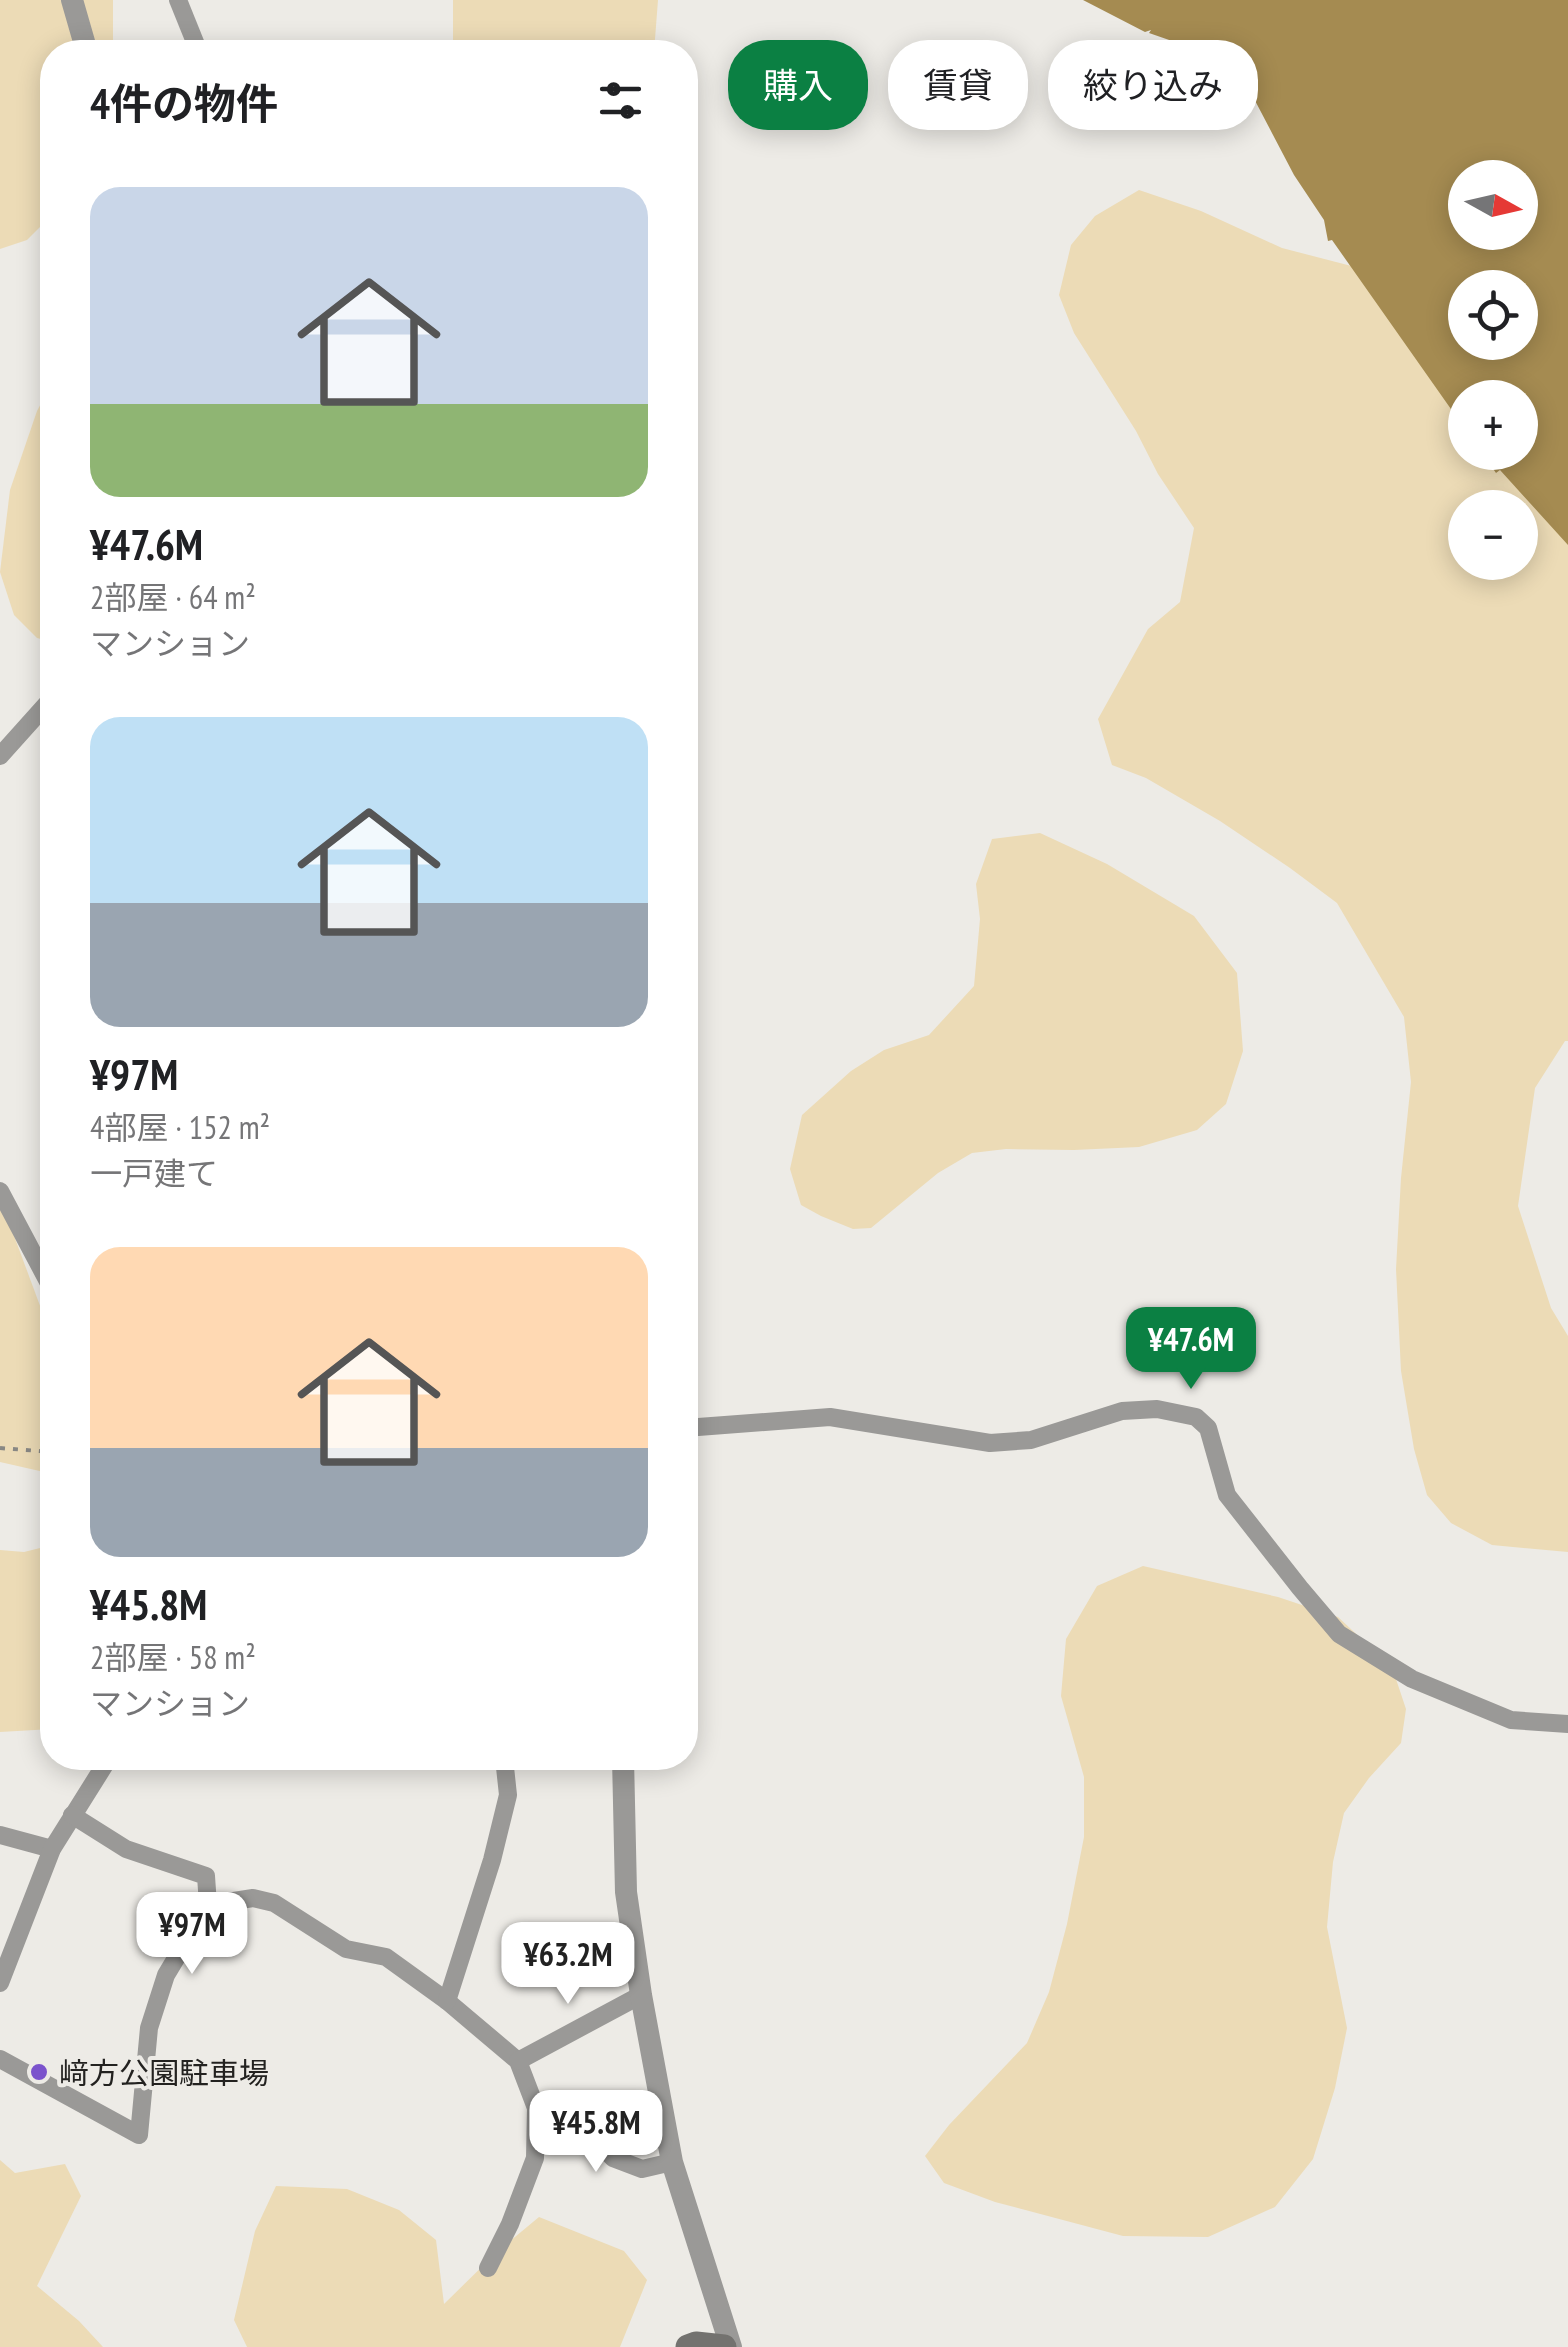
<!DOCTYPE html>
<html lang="ja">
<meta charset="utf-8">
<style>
body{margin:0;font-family:"PT Sans Narrow","Noto Sans JP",sans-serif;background:#f2f2f2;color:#202124;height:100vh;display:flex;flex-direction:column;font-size:38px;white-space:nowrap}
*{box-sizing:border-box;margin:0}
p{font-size:32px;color:#757577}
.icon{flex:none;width:55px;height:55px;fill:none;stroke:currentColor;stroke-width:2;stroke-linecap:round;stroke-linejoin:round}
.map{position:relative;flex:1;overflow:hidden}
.details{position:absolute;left:40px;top:40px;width:658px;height:1730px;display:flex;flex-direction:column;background:#fff;border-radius:40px;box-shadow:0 5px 25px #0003}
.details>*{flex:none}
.top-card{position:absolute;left:728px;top:40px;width:690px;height:90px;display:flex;gap:20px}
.needle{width:65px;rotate:98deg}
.tools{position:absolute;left:1448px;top:160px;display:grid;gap:20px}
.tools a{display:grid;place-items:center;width:90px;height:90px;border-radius:50%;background:#fff;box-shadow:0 5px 25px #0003;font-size:50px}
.price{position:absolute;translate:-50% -85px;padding:0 22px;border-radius:20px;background:#fff;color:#222;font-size:32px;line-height:65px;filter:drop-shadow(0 2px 5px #0008)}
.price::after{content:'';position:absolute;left:50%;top:60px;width:30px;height:22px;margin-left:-15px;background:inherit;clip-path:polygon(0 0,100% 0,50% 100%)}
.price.current{background:#0b8043;color:#fff}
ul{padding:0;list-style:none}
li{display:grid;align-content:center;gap:20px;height:530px;padding:0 50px}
li span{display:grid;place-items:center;height:310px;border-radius:30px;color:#555}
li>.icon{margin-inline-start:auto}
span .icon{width:180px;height:180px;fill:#fffc;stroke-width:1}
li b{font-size:42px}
h2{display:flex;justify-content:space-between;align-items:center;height:120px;padding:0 50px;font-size:42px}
.tag{padding:0 35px;border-radius:40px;background:#fff;box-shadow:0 5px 25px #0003;font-size:35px;line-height:90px}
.tag.current{background:#0b8043;color:#fff}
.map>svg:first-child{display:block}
.green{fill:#ecdbb6;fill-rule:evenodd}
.water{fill:#a58b51;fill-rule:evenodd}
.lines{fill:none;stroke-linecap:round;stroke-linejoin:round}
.path{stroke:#898884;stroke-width:4;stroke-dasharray:5 8;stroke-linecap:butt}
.minor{stroke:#9a9997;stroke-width:18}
.tertiary{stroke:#9a9997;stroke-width:22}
.secondary{stroke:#73726f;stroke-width:25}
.poi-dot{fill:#7b53cc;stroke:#edebe6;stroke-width:4}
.labels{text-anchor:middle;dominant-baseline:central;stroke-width:8;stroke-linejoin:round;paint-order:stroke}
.poi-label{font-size:30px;fill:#232220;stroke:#edebe6;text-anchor:start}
</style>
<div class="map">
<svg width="1568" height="2347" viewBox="0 0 1568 2347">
<rect width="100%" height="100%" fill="#edebe6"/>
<g class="green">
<path d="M0 0H113V52H52V215L27 240 0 249Z"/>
<path d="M453 0H658L654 52H453Z"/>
<path d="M1139 190 1201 211 1282 248 1363 269 1465 415V452L1497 453 1568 537V1041H1565L1535 1088 1518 1206 1551 1308 1568 1336V1552L1492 1545 1451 1523 1427 1495 1414 1449 1401 1371 1396 1269 1401 1178 1411 1082 1404 1017 1337 903 1290 868 1220 821 1146 778 1112 765 1098 719 1148 629 1180 602 1194 528 1158 474 1136 431 1074 333 1059 295 1071 245 1095 216ZM1465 508H1520V562H1465Z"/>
<path d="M52 383V642L37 638 14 615 0 572 10 490 37 411Z"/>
<path d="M1040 833 1107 864 1194 916 1237 973 1243 1051 1226 1104 1197 1130 1139 1147 1074 1150 1006 1149 972 1153 938 1173 871 1228 853 1229 821 1216 801 1205 790 1169 802 1115 851 1071 884 1050 929 1035 974 986 980 919 976 884 992 839Z"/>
<path d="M0 1198 52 1338V1459L44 1472 0 1462Z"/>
<path d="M52 1545V1729L0 1732V1550L24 1552Z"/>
<path d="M1143 1566 1278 1597 1338 1617 1368 1645 1395 1676 1406 1709 1401 1743 1369 1778 1344 1813 1333 1862 1327 1927 1347 2028 1335 2088 1313 2159 1275 2207 1208 2237 1123 2236 995 2202 944 2183 925 2156 949 2125 1027 2043 1049 1992 1067 1924 1084 1837V1777L1061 1696 1066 1639 1097 1586Z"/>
<path d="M0 2160 15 2173 65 2164 81 2196 37 2286 79 2321 103 2347H0Z"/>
<path d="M276 2186 347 2189 399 2210 436 2240 444 2304 498 2251 539 2217 624 2251 647 2280 620 2347H247L234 2320 255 2231Z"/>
</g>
<path class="water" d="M1083 0H1568V545L1500 470 1496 473 1482 453 1520 452V398H1465V429L1332 240 1328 241 1324 220 1294 175 1240 72 1221 58 1149 33 1151 30 1145 32ZM1465 178H1520V232H1465ZM1465 288H1520V342H1465Z"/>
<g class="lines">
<path class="path" d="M0 1448 52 1452"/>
<g class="minor">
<path d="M178 0 199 52"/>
<path d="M0 756 52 698"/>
<path d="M685 1022V1061"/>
<path d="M0 1191 52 1289"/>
<path d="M685 1428 830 1417 990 1443 1031 1440 1122 1411 1157 1409 1196 1417 1208 1428 1227 1495 1300 1588 1339 1634 1412 1679 1511 1720 1568 1724"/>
<path d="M0 1835 52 1849"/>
<path d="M208 1905 253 1898 274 1903 346 1949 386 1957 447 2001 518 2061 536 2108 535 2158 510 2224 488 2268"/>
<path d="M0 1983 52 1849 109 1758"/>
<path d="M447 2001 492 1860 508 1795 504 1758"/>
<path d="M0 2059 139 2135 149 2028 166 1975 208 1905 206 1876 126 1849 72 1815"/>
<path d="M518 2061 641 1995"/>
<path d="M536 2108 588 2133 613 2158 642 2169 672 2162"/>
</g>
<g class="tertiary">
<path d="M72 0 87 52"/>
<path d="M623 1758 626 1892 641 1995 672 2162 731 2347"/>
</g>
<path class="secondary" d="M688 2347 696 2344 724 2347"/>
</g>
<circle class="poi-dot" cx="39" cy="2072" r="10"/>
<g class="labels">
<g class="poi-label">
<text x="59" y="2072">﨑方公園駐車場</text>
</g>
</g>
</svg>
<div class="tools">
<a><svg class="needle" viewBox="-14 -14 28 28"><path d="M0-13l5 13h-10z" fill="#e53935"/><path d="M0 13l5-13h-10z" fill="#757577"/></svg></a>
<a><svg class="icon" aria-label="locate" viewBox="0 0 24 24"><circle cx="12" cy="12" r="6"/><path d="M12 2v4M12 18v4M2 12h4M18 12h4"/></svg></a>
<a>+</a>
<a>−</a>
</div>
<b class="price current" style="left:1191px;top:1392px">¥47.6M</b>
<b class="price" style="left:192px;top:1977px">¥97M</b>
<b class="price" style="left:568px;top:2007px">¥63.2M</b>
<b class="price" style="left:596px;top:2175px">¥45.8M</b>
<div class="top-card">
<a class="tag current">購入</a>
<a class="tag">賃貸</a>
<a class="tag">絞り込み</a>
</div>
<section class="details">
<h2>4件の物件<svg class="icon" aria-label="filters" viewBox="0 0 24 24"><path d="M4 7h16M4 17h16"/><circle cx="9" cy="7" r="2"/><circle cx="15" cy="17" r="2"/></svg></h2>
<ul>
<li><span style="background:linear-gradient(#c9d6e8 70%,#8fb573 0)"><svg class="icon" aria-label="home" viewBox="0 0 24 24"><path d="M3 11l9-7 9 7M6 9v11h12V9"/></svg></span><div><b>¥47.6M</b><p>2部屋 · 64 m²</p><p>マンション</p></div></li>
<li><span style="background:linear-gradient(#bfe0f5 60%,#9aa5b1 0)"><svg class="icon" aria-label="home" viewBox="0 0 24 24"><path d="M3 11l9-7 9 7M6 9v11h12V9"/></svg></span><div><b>¥97M</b><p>4部屋 · 152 m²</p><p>一戸建て</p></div></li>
<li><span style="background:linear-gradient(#ffd9b3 65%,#9aa5b1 0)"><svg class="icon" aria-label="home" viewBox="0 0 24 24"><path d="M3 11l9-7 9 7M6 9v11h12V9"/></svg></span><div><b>¥45.8M</b><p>2部屋 · 58 m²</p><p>マンション</p></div></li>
</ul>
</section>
</div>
